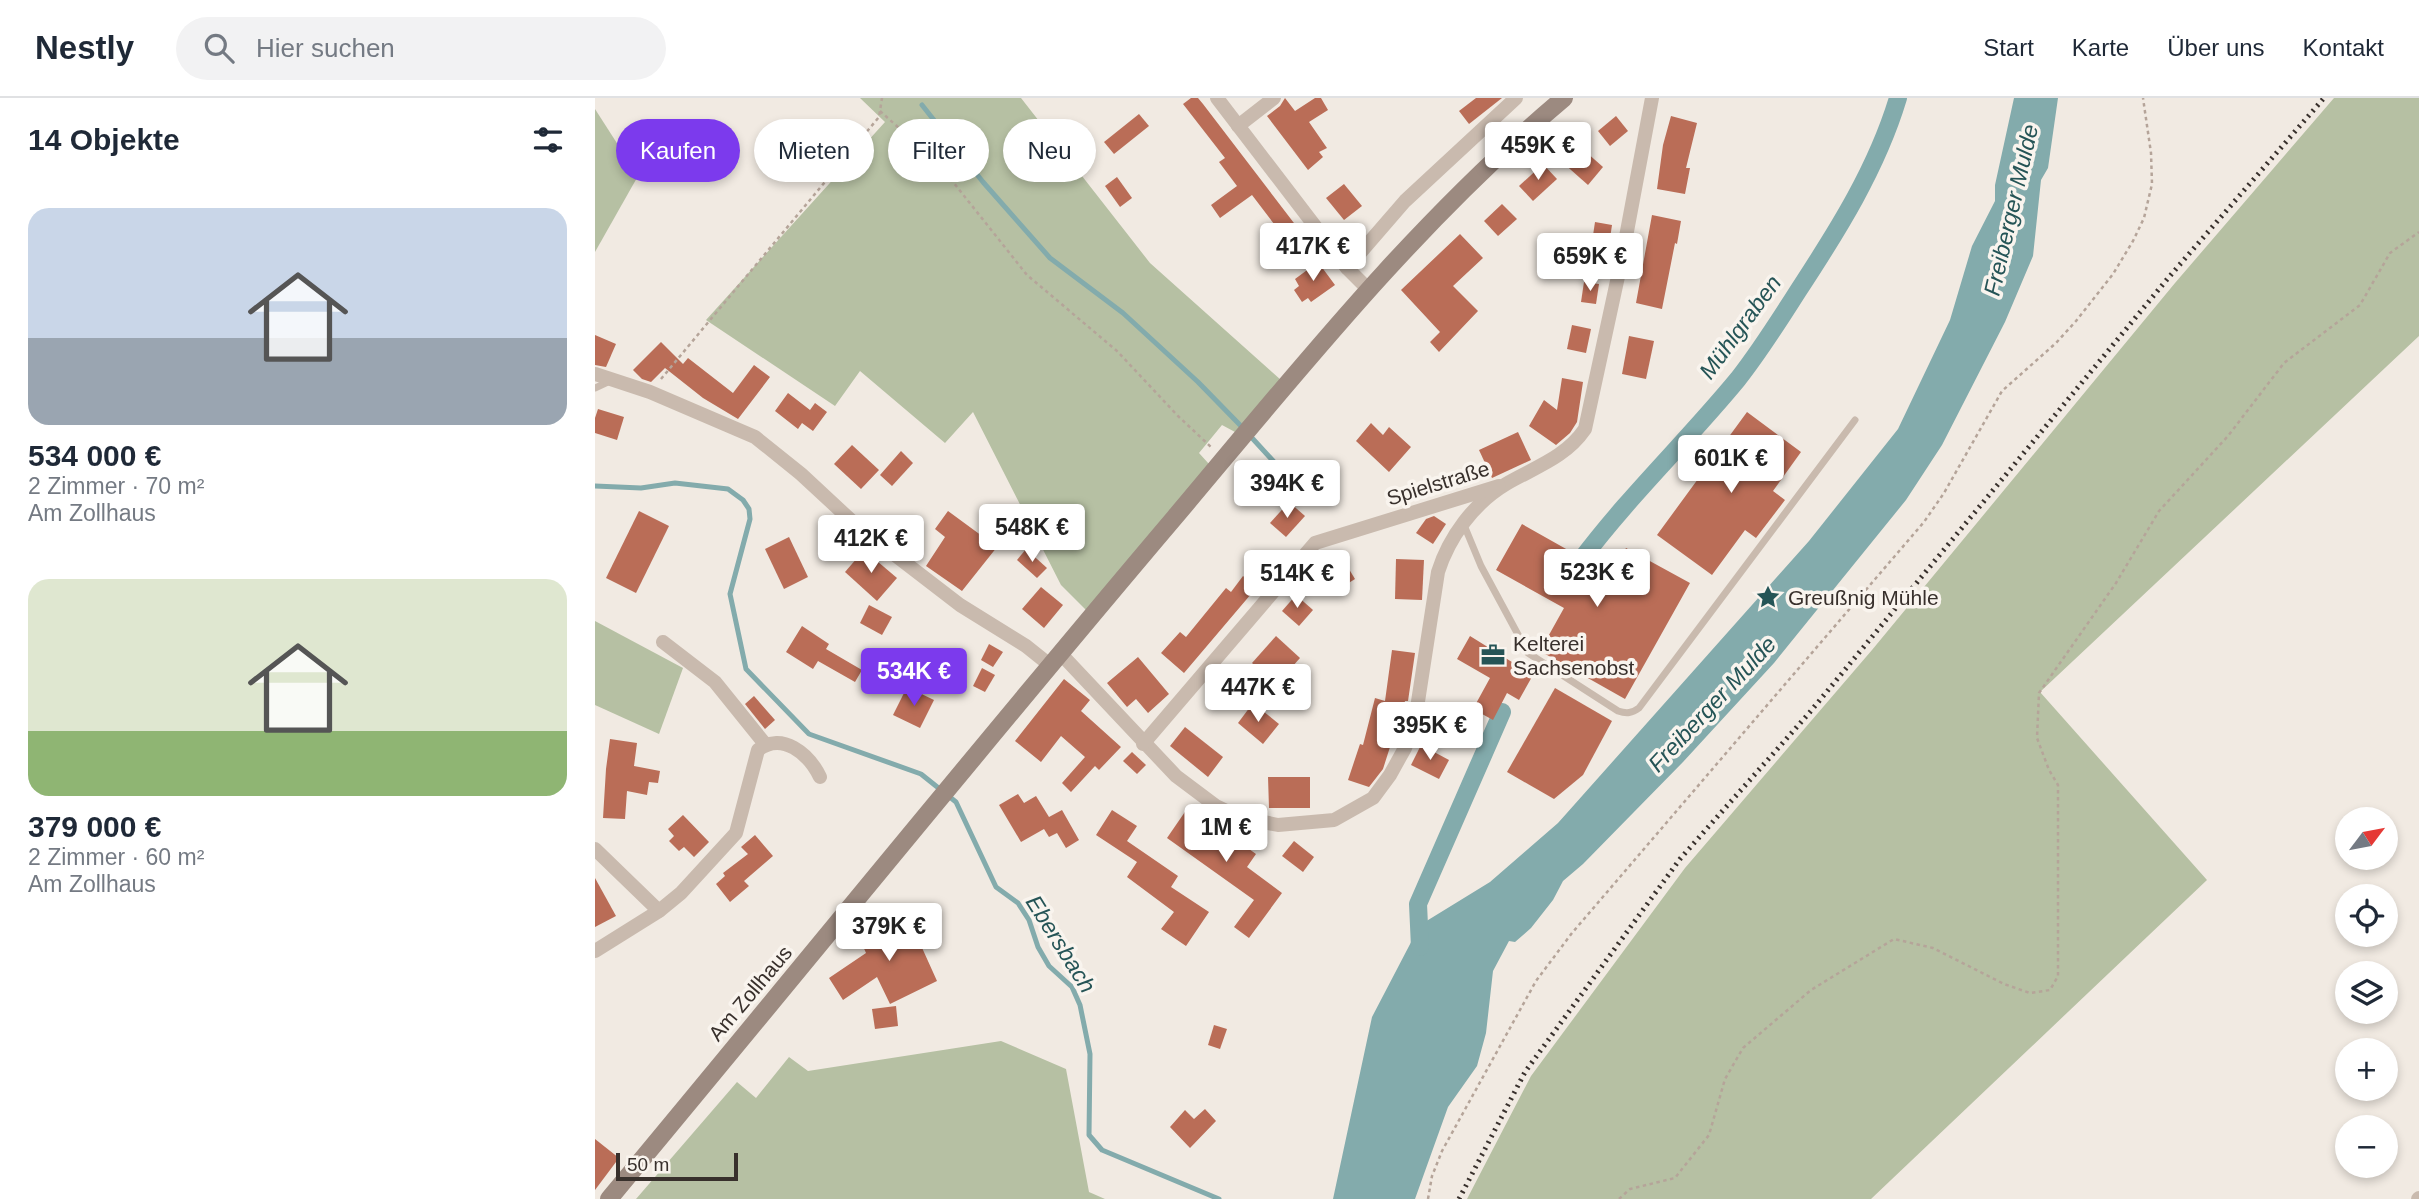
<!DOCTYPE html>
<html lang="de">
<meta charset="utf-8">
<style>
body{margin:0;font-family:Helvetica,sans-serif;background:#f2f2f3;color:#1f2937;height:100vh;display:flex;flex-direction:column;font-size:26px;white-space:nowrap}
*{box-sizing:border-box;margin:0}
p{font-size:23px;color:#747a83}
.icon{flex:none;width:38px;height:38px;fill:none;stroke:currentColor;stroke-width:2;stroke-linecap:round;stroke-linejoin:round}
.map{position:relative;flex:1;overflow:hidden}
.side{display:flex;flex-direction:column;background:#fff;width:595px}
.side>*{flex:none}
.banner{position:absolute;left:21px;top:21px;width:665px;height:63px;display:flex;gap:14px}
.needle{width:46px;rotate:58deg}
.controls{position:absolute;left:1740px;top:709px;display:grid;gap:14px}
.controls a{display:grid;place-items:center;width:63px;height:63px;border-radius:50%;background:#fff;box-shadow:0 4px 10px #0003;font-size:35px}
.scale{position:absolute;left:21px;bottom:18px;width:122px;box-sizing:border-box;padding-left:7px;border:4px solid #38302c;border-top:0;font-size:19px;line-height:24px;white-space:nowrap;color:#38302c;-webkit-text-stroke:5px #f9f4ee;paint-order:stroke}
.price{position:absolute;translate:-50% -60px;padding:0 16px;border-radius:7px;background:#fff;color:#222;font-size:23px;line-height:46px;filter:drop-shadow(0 2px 4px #0008)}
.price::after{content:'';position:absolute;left:50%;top:42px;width:21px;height:16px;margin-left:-10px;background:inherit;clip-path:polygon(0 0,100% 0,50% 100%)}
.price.on{background:#7c3aed;color:#fff}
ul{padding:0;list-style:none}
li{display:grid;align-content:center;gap:14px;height:371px;padding:0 28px}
li span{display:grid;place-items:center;height:217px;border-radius:21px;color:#555}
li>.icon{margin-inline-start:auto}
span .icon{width:126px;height:126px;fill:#fffc;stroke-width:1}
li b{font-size:30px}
h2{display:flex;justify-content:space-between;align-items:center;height:84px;padding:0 28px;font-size:30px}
.pill{padding:0 24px;border-radius:32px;background:#fff;box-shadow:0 4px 10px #0003;font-size:24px;line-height:63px}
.pill.on{background:#7c3aed;color:#fff}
header{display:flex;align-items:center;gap:42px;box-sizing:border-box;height:98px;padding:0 35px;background:#fff;border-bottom:2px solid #e0e1e3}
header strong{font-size:33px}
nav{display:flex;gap:38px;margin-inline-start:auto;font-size:24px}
.search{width:490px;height:63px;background:#f2f2f3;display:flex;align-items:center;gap:18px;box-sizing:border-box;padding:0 24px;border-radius:38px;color:#747a83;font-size:26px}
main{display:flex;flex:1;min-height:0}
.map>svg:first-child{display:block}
.green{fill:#b6c0a3}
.water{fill:#83abac}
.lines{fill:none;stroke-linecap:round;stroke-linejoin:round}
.stream{stroke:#83abac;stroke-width:5}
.canal{stroke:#83abac;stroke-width:18}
.building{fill:#ba6d57}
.path{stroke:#b5a499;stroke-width:2.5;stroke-dasharray:3.5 3.5;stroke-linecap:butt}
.service{stroke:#c9baae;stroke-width:7}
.minor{stroke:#c9baae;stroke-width:14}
.secondary{stroke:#9c8a80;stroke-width:18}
.rail{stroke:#38302c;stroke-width:5;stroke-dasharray:2 5;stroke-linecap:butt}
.labels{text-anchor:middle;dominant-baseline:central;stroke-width:7;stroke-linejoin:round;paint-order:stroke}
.street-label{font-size:21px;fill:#38302c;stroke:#f9f4ee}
.poi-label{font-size:21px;fill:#38302c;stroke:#f9f4ee;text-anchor:start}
.water-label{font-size:23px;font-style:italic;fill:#255456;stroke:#f9f4ee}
</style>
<header>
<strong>Nestly</strong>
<div class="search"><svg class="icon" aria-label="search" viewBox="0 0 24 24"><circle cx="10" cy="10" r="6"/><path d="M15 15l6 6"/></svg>Hier suchen</div>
<nav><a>Start</a><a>Karte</a><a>Über uns</a><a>Kontakt</a></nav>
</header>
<main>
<section class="side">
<h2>14 Objekte<svg class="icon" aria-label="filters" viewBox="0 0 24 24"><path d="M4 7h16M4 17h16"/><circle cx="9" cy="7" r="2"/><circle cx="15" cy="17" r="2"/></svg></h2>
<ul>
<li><span style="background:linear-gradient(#c9d6e8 60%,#9aa5b1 0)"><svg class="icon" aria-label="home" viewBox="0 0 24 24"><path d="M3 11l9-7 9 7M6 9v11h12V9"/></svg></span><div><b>534 000 €</b><p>2 Zimmer · 70 m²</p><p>Am Zollhaus</p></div></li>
<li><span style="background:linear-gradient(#dfe7d0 70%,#8fb573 0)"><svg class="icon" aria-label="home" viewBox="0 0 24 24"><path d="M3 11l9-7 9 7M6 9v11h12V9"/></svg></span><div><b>379 000 €</b><p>2 Zimmer · 60 m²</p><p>Am Zollhaus</p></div></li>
</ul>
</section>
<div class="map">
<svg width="1824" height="1101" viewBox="0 0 1824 1101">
<rect width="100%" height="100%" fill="#f1eae2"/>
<g class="green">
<path d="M265 0H426L555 165 686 282 640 334 627 327 604 355 614 366 491 512 466 487 378 314 350 345 265 273 240 308 111 222 290 24Z"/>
<path d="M1739 0H1824V238L1445 594 1612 782 1276 1101H872L936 978 1090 770 1277 552 1580 185Z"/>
<path d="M0 11 43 78 0 154Z"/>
<path d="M0 523 88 570 64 636 0 607Z"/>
<path d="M406 943 471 971 494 1094 510 1101H41L142 984 161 1000 194 959 213 973Z"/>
</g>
<path class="water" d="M1419 0H1463L1453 70 1446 82 1438 158 1410 224 1347 347 1311 402 1179 565 1088 664 988 766 968 783 958 802 936 830 920 844 914 843 898 873 891 935 882 968 853 1009 820 1101H738L777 919 825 827 895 784 963 725 1214 443 1303 331 1355 222 1377 148 1400 103V87Z"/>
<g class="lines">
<g class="stream">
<path d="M327 7 388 84 455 160 528 215 603 284 645 327"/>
<path d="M658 341 703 390"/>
<path d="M0 388 46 390 80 385 133 391 148 402 154 411 155 421 135 496 151 571 214 636 326 676 361 704 401 789 423 805 434 822 443 849 454 868 477 889 485 907 495 956 494 1037 507 1052 624 1101"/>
</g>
<g class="canal">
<path d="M986 462C1034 398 1092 343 1143 281 1165 253 1184 223 1203 193 1243 132 1282 70 1303 0"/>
<path d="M825 849 823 806 907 614"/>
</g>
</g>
<g class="building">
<path d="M596 0H603L608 6 702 129 689 139 657 97 625 120 616 107 642 88 624 64 630 60 588 6Z"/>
<path d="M690 0 700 13 720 0H726L733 12 714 24 732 50 724 54 728 59 713 72 672 18 685 8Z"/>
<path d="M881 0H907L874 26 864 13Z"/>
<path d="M544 16 554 28 519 56 509 44Z"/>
<path d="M1021 18 1033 33 1015 48 1003 33Z"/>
<path d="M1076 18 1102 25 1091 70H1095L1090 96 1062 91 1068 47Z"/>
<path d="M982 46 1008 69 993 87 967 64Z"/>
<path d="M948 66 962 81 938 103 924 88Z"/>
<path d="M522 79 537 100 525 109 510 88Z"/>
<path d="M749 86 767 108 749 122 731 100Z"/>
<path d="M907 106 922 121 903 138 889 123Z"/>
<path d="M1057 117 1086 123 1082 146 1080 145 1067 211 1041 205Z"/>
<path d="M1000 124 1017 127 1014 147 997 144Z"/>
<path d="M865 136 888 160 858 188 883 213 844 254 835 244 845 234 806 192Z"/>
<path d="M723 164 740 187 716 204 713 200 707 204 699 192 704 188 700 181Z"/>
<path d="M989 184 1004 186 1001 206 986 204Z"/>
<path d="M977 227 996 231 991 255 972 251Z"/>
<path d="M0 237 21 246 11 269 0 267Z"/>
<path d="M1034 238 1059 243 1051 281 1027 276Z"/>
<path d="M66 244 88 266 93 260 138 295 159 267 175 279 143 321 108 300 70 270 56 284 47 281 38 272Z"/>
<path d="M967 280 988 284 982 324 975 335 961 347 934 328 949 302 962 312Z"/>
<path d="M193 295 215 312 220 305 232 314 218 333 207 325 203 331 180 313Z"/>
<path d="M3 311 29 319 22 342 0 335V320Z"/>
<path d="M1152 314 1206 354 1178 393 1190 402 1161 440 1150 432 1117 477 1062 437Z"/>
<path d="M776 325 788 337 794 329 816 349 794 374 761 343Z"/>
<path d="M923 334 936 362 897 380 884 352Z"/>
<path d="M257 347 284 372 266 391 239 366Z"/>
<path d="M306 353 318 365 297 388 285 377Z"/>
<path d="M694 404 710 418 691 439 675 425Z"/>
<path d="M44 413 74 428 41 495 11 480Z"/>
<path d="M353 413 402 449 367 493 331 468 350 439 340 431Z"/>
<path d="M839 418 851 426 838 446 821 435 831 421Z"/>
<path d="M927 426 980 456 973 468 1010 488 1031 450 1095 485 1030 601 945 553 969 510 901 472Z"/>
<path d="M194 439 213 479 189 491 170 451Z"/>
<path d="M431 451 452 470 442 480 422 462Z"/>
<path d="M269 452 302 480 282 503 250 474Z"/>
<path d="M746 458 760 481 733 498 718 475Z"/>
<path d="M801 461 829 462 827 502 800 501Z"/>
<path d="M648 478 662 489 589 575 566 555 585 534 591 539 631 490 636 494Z"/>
<path d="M446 489 468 507 449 530 427 511Z"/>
<path d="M701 497 718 512 704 528 687 513Z"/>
<path d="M274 507 297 519 287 537 265 525Z"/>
<path d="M207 528 234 546 231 551 267 572 260 584 223 563 218 571 191 554Z"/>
<path d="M681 538 705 560 681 587 657 565Z"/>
<path d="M875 538 938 577 924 602 912 595 898 622 878 611 895 580 862 561Z"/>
<path d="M394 546 408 554 398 569 386 562Z"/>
<path d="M797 552 820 555 813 603H810L798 649H795L788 671 774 689 753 682 765 646 768 647 780 600 790 603Z"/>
<path d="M543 559 574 596 553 615 541 601 532 609 512 585Z"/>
<path d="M387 570 400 577 390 594 378 588Z"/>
<path d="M469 581 495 602 486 613 526 649 504 672 500 668 476 694 467 685 490 659 466 638 446 664 420 643Z"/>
<path d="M312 589 339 602 325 630 298 617Z"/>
<path d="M960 590 1017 623 988 677 959 701 912 674Z"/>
<path d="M159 598 180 622 170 631 150 606Z"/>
<path d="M658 605 684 626 668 646 643 625Z"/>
<path d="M590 629 628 659 613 679 575 648Z"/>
<path d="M15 641 42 645 39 668 65 673 63 685 54 684 52 697 32 693 30 721 8 720 11 671Z"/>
<path d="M826 647 854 662 844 681 816 667Z"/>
<path d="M537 654 551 667 542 676 528 663Z"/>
<path d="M673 679H715V710H674Z"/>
<path d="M423 696 429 705 441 698 454 719 467 712 484 742 471 750 462 735 454 739 449 731 426 744 404 707Z"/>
<path d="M594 708 661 756 652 769 687 795 654 840 639 829 659 802 572 740Z"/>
<path d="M517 712 542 728 532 743 583 778 576 789 614 814 591 848 566 831 579 814 532 779 542 764 501 737Z"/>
<path d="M88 717 114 744 99 759 89 749 84 753 74 743 79 738 73 731Z"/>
<path d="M160 737 178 758 149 783 154 788 135 804 121 786 130 778 128 775 153 756 146 749Z"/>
<path d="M699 743 719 759 708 774 687 758Z"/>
<path d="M0 780 21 818 0 829Z"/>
<path d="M310 812 342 883 295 906 282 879 248 902 234 880 271 855 267 846 290 835 286 824Z"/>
<path d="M301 908 303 928 280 931 277 911Z"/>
<path d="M619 927 632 931 625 951 613 947Z"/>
<path d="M610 1011 621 1023 595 1050 575 1029 590 1012 599 1021Z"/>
<path d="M0 1041 24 1060 0 1092Z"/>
</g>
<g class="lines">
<g class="path">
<path d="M285 13 343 65 432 177 522 253 583 318 616 349"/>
<path d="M66 281 284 19 287 0"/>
<path d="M833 1101 837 1078 847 1053 941 883 977 835 1329 424 1349 395 1407 293 1461 245 1481 223 1518 176 1538 143 1549 120 1557 86 1556 55 1548 0"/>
<path d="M1024 1101 1035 1091 1080 1080 1114 1037 1130 981 1148 950 1216 892 1299 841 1338 850 1409 886 1435 895 1455 892 1463 878V687L1454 672 1442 640 1444 595 1521 485 1564 413 1633 338 1689 265 1765 207 1795 155 1824 134"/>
</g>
<g class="service">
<path d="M0 290 17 282"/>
<path d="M869 427 886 468 933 555 1023 613C1032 616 1037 615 1044 610L1260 322"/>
</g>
<g class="minor">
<path d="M622 0 752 170 773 191"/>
<path d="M643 28 679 0"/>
<path d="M752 170 810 103 921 0"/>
<path d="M0 276 55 294 160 339 206 376 261 427 365 507 431 548 456 568"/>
<path d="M68 544 120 584 170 646"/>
<path d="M466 556 581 678 621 708 644 719 683 727 739 722 778 700 795 677 810 650 820 623 843 474C854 439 879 405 911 386 940 369 970 360 990 331L1027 160 1057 0"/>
<path d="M548 646 720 445 904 388"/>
<path d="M0 751 64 813"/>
<path d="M0 853 64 813 86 795 141 735 163 652C187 633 214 656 225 679"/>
<path d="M1823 1101 1824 1100"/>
</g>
<path class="secondary" d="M14 1101C203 874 389 644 580 419 703 273 822 123 969 0"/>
<path class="rail" d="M864 1101 930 974 1085 761 1215 614 1574 179 1729 0"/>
</g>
<defs>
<g id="sight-bare" transform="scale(1.89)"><path d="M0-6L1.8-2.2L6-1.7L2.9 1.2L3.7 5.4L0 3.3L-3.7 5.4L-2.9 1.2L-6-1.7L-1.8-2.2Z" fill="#255456" stroke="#f9f4ee" stroke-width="2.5" paint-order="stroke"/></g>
<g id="office-bare" transform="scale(1.89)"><path d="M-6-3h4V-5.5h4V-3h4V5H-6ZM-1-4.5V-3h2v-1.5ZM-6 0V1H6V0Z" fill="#255456" stroke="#f9f4ee" stroke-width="2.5" paint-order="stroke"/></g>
</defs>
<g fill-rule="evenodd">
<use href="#sight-bare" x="1173" y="499"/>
<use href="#office-bare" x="898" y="557"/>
</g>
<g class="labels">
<g class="street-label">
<text transform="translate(843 385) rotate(-17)">Spielstraße</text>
<text transform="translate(155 895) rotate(-50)">Am Zollhaus</text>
</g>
<g class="poi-label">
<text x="1193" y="499">Greußnig Mühle</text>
<text x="918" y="545">Kelterei<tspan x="918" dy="24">Sachsenobst</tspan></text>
</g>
<g class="water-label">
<text transform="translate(1416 112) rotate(-77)">Freiberger Mulde</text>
<text transform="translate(1145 229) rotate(-54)">Mühlgraben</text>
<text transform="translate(1117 606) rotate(-47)">Freiberger Mulde</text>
<text transform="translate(466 846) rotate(58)">Ebersbach</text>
</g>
</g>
</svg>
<div class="controls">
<a><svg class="needle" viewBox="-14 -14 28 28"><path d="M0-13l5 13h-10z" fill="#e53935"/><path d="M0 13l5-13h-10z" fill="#747a83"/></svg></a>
<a><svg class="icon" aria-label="locate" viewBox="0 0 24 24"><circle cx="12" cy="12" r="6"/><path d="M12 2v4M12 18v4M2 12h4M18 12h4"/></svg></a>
<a><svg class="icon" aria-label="layers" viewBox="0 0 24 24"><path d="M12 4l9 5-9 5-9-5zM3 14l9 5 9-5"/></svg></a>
<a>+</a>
<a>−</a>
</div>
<div class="scale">50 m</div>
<b class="price" style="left:943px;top:84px">459K €</b>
<b class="price" style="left:718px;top:185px">417K €</b>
<b class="price" style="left:995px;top:195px">659K €</b>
<b class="price" style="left:1136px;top:397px">601K €</b>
<b class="price" style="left:692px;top:422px">394K €</b>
<b class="price" style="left:437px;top:466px">548K €</b>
<b class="price" style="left:276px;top:477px">412K €</b>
<b class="price" style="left:1002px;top:511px">523K €</b>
<b class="price" style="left:702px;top:512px">514K €</b>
<b class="price on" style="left:319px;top:610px">534K €</b>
<b class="price" style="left:663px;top:626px">447K €</b>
<b class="price" style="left:835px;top:664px">395K €</b>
<b class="price" style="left:631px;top:766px">1M €</b>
<b class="price" style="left:294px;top:865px">379K €</b>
<div class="banner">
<a class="pill on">Kaufen</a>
<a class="pill">Mieten</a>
<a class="pill">Filter</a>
<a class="pill">Neu</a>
</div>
</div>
</main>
